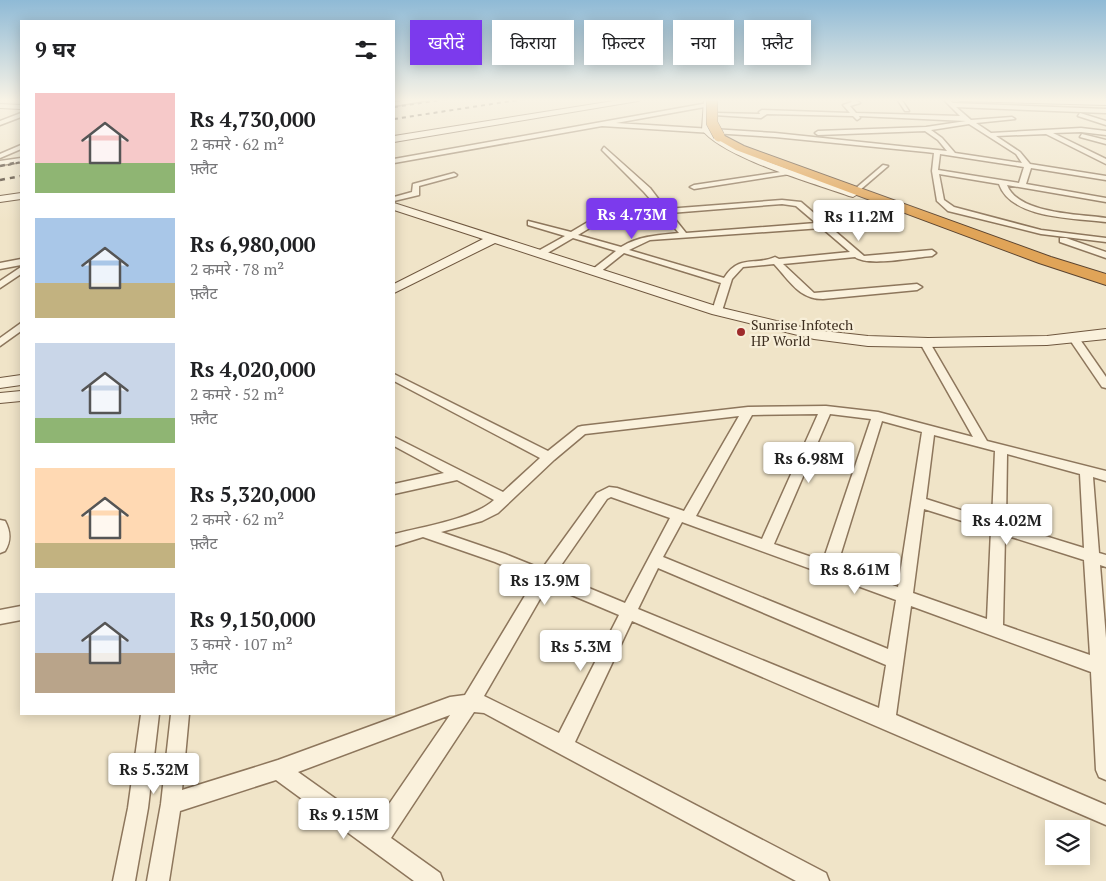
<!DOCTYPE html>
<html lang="hi">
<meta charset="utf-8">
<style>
body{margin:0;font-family:"PT Serif","Noto Sans Devanagari",serif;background:#f2f2f2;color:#202124;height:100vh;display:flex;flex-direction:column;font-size:19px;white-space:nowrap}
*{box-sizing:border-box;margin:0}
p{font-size:16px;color:#757577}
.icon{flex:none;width:28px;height:28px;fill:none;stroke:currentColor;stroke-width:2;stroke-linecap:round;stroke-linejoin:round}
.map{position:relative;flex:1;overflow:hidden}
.drawer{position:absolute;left:20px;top:20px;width:375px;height:695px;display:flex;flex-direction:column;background:#fff;border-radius:0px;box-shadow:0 2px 12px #0003}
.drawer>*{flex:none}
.hud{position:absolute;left:410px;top:20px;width:475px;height:45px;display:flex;gap:10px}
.buttons{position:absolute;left:1045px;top:820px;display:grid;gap:10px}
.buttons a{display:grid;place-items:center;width:45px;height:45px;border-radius:0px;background:#fff;box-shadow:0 2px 12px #0003;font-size:25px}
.price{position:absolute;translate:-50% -42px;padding:0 11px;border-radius:5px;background:#fff;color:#222;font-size:16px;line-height:32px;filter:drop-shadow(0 1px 2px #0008)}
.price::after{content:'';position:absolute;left:50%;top:30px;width:15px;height:11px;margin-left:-8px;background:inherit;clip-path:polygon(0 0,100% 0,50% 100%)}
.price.active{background:#7c3aed;color:#fff}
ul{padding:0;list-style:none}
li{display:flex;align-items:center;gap:15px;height:125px;padding:0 15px}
li span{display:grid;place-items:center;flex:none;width:140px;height:100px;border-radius:0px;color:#555}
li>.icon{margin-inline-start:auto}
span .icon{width:60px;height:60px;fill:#fffc;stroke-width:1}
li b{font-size:21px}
h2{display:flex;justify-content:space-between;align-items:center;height:60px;padding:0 15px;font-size:21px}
.tag{padding:0 18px;border-radius:0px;background:#fff;box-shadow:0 2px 12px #0003;font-size:18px;line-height:45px}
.tag.active{background:#7c3aed;color:#fff}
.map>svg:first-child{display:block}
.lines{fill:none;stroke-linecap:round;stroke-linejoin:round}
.street-casing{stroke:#8d765c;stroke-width:3}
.secondary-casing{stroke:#6f573f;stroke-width:2}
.highway-casing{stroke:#5b4430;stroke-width:2}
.street{fill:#faf1dc;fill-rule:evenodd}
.secondary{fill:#faf1dc;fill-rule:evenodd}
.highway{fill:#e0a458;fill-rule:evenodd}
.rail-far1{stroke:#3d2e20;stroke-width:2;stroke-dasharray:4 4;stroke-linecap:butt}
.rail{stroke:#3d2e20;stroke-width:2.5;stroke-dasharray:5 5;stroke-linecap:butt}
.highway-bridge-casing{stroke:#5b4430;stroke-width:12;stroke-linecap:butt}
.highway-bridge{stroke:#e0a458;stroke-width:11}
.poi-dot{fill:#9e2a2b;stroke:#f7eed8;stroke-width:2}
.labels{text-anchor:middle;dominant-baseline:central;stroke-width:4.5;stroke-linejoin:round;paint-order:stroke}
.poi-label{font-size:14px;fill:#3d2e20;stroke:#f7eed8;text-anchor:start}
</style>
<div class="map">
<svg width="1106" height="881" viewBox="0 0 1106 881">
<rect width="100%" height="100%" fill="#f0e4c8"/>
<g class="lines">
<g class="street-casing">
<g id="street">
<path d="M422 99H434L394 106V102Z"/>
<path d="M849 99H854L860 103 850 106 856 113 960 116 943 99H948L953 103 1106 109V113L956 107 971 120 1012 117 1015 119 976 123 991 133 1081 128 1106 131V135L1081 132 1053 133 1106 159V164L1046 134 996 136 1020 152 1030 164 1106 176V180L1031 168 1026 184 1106 198V202L1007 185C1018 214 1079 214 1106 218V222C1075 218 1011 219 999 184L939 174 944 200 954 207 1041 230 1106 238V242L1041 234 948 211 937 201 932 171 934 153 926 152 775 137 602 126 394 163V159L708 103 710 106 616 123 775 133 947 151 938 140 925 131 818 135 815 133 818 131 926 127 966 121 859 116 860 118 857 120 853 116 767 114 761 118 714 115 717 113 760 114 759 112 762 110 850 113 843 105 852 102ZM969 124 1016 154 1022 163 955 153 942 138 931 130ZM940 154 1024 167 1019 183 938 170Z"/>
<path d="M897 99H901L909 111H905Z"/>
<path d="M21 113V117L0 125V121Z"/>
<path d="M1080 113 1106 121V125L1078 116Z"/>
<path d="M1082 134 1106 140V144L1080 137Z"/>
<path d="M21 145V149L0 158V154Z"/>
<path d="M604 147 650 188 666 209 782 200 801 202 864 256 932 250 936 253 932 256C915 257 868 267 855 257L783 264 814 293 917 284 922 287 917 290 823 299C799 299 790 281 774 264L743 267 732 279 722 311 717 314 712 311 721 283 624 253 599 273H593V269L616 251 573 238 544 255H538V251L565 236 528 225V221L571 232 598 216 659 209 644 192 602 150ZM782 204 796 206 816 223 686 233 670 213ZM662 214 679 233C658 235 639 236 621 247L578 235 603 220ZM822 228 850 252 779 259 775 257C755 266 739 254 724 278L629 250 650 240Z"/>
<path d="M21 158V162L0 165V161Z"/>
<path d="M883 165 888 166 860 190H856V188Z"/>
<path d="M794 170 796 171V173L694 189 690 187 694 185Z"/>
<path d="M454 173 457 175 456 176 419 186V195L394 201V197L412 192 413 184Z"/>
<path d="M1060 238H1066L1106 252V258L1060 242Z"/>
<path d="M21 259V265L0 269V263Z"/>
<path d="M21 267V274L0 288V281Z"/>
<path d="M21 323V331L0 346V338Z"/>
<path d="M1075 337 1079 338 1106 377V388L1102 387 1070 340Z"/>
<path d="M925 340 930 343 987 441 1106 471V481L1093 477 1099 553 1106 555V567L1100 565 1106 638V780L1099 777 1096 770 1091 672 911 606 896 715 1106 805V825L632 621 575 742 826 873 829 881H796L484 713 474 712 391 838 440 873 443 881H414L276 780 180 811 169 881H147L161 804 171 714H189L182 790 278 760 450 697 465 695 535 579 495 562 423 537 394 546V534C422 527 473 519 494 500L457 480 394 494V484L444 473 394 446V437L503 492 540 458 394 381V374L548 451 578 427 582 426 748 407 826 406 878 412 973 437 920 343ZM818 414 762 539 696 516 752 415ZM830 414 871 419 823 561 774 544ZM739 416 684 511 617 488 609 487 597 493 542 569 505 554 441 532 482 521 498 513 554 460 585 434ZM882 421 922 432 898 587 837 566ZM934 435 995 451 992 520 926 499ZM1007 454 1080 474 1084 548 1006 524ZM611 497 670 518 625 603 555 574 607 499ZM924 509 991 530 987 619 913 593ZM682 522 896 600 888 649 663 557ZM1005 535 1084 560 1090 655 1003 625ZM658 568 886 665 879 708 638 609ZM548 585 619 615 559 733 484 696ZM450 715 374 826 298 772Z"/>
<path d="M0 520 5 521C11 532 11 541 5 551L0 553Z"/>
<path d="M21 606V620L0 624V610Z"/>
<path d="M141 714H159L148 808 135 881H113L128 808Z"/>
</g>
</g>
<g class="secondary-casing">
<g id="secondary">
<path d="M626 99H642L638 101 394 142V136Z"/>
<path d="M704 99H712L710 129C738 157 818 178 857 192L858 194 853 197 849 196C813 183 724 158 702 130Z"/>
<path d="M956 99 1106 101V105L960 101Z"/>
<path d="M0 104 21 105V109L0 108Z"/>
<path d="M21 193V199L0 202V196Z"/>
<path d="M394 203 722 308 814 330 868 336 928 338 1047 336 1106 329V339L1047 345 928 347 868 346 814 339 712 314 495 243 394 293V284L483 239 394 210Z"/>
<path d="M21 375V385L0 388V378Z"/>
<path d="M21 391V401L0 403V393Z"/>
</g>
</g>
<g class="highway-casing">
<path id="highway" d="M719 133 744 146 1051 257 1106 274V285L1039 263 736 150 715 138 713 136Z"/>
</g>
<use href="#street" class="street"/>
<use href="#secondary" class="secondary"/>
<use href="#highway" class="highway"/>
<g class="rail-far1">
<path d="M394 107 447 99"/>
<path d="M394 119 524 99"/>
<path d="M8 165 21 162"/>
</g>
<g class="rail">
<path d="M0 166 14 163"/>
<path d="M0 180 21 176"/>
</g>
<g class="highway-bridge-casing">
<path id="highway-bridge" d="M712 99V123L719 136"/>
</g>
<use href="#highway-bridge" class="highway-bridge"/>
</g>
<linearGradient id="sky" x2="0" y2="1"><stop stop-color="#8fbad6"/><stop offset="0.45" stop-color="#f8f3e6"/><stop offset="1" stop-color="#f8f3e6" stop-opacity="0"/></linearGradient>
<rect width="1106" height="222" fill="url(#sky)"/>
<circle class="poi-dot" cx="741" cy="332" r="5"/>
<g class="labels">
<g class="poi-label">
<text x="751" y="324">Sunrise Infotech<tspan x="751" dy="16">HP World</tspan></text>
</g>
</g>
</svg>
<div class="buttons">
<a><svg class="icon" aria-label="layers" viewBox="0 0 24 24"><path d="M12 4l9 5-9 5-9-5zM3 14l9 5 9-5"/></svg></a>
</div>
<b class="price active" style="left:632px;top:240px">Rs 4.73M</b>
<b class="price" style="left:859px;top:242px">Rs 11.2M</b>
<b class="price" style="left:809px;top:484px">Rs 6.98M</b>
<b class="price" style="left:1007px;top:546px">Rs 4.02M</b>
<b class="price" style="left:855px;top:595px">Rs 8.61M</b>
<b class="price" style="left:545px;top:606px">Rs 13.9M</b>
<b class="price" style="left:581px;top:672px">Rs 5.3M</b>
<b class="price" style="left:154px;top:795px">Rs 5.32M</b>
<b class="price" style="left:344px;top:840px">Rs 9.15M</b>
<div class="hud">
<a class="tag active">खरीदें</a>
<a class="tag">किराया</a>
<a class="tag">फ़िल्टर</a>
<a class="tag">नया</a>
<a class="tag">फ़्लैट</a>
</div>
<section class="drawer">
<h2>9 घर<svg class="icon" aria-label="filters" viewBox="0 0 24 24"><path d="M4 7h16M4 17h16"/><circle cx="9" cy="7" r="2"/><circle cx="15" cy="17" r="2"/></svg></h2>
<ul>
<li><span style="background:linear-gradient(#f6c9c9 70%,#8fb573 0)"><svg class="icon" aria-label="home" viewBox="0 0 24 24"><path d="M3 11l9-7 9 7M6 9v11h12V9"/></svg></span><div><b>Rs 4,730,000</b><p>2 कमरे · 62 m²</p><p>फ़्लैट</p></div></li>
<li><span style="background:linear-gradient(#a9c7e8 65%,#c2b280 0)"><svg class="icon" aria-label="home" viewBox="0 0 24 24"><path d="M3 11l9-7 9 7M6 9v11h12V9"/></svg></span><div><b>Rs 6,980,000</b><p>2 कमरे · 78 m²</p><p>फ़्लैट</p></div></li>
<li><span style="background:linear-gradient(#c9d6e8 75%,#8fb573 0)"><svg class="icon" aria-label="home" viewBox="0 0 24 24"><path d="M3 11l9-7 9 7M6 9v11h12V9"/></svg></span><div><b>Rs 4,020,000</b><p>2 कमरे · 52 m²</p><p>फ़्लैट</p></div></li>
<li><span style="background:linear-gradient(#ffd9b3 75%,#c2b280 0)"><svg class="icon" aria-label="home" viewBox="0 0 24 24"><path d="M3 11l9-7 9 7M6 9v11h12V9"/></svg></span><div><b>Rs 5,320,000</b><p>2 कमरे · 62 m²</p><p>फ़्लैट</p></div></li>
<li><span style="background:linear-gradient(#c9d6e8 60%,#b9a48a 0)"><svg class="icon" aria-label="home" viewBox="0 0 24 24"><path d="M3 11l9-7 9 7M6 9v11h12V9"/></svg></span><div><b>Rs 9,150,000</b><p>3 कमरे · 107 m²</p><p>फ़्लैट</p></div></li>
</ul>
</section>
</div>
